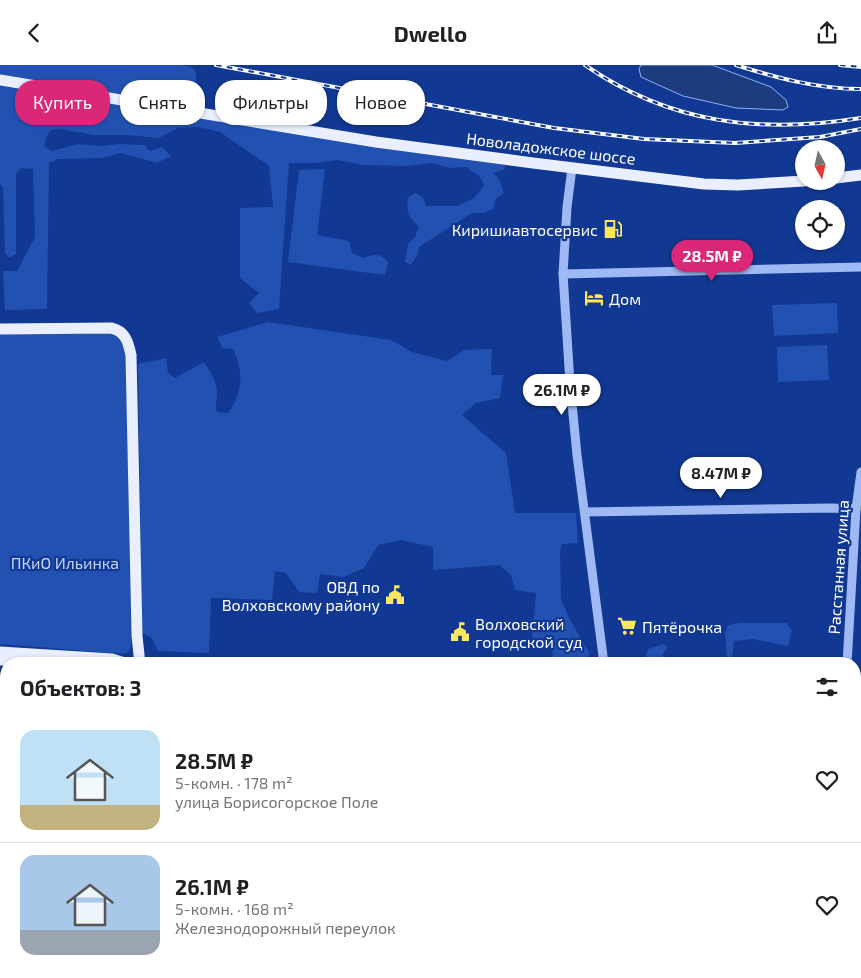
<!DOCTYPE html>
<html lang="ru">
<meta charset="utf-8">
<style>
body{margin:0;font-family:"Exo 2",sans-serif;background:#f2f2f2;color:#202124;height:100vh;display:flex;flex-direction:column;font-size:19px;white-space:nowrap}
*{box-sizing:border-box;margin:0}
p{font-size:16px;color:#757577}
.icon{flex:none;width:28px;height:28px;fill:none;stroke:currentColor;stroke-width:2;stroke-linecap:round;stroke-linejoin:round}
.map{position:relative;flex:1;overflow:hidden}
.drawer{position:absolute;left:0px;top:592px;width:861px;height:321px;display:flex;flex-direction:column;background:#fff;border-radius:20px 20px 0 0;box-shadow:0 1px 4px #0004}
.drawer>*{flex:none}
.hud{position:absolute;left:15px;top:15px;width:500px;height:45px;display:flex;gap:10px}
.needle{width:32px;rotate:172deg}
.tools{position:absolute;left:795px;top:75px;display:grid;gap:10px}
.tools a{display:grid;place-items:center;width:50px;height:50px;border-radius:50%;background:#fff;box-shadow:0 1px 4px #0004;font-size:25px}
.price{position:absolute;translate:-50% -42px;padding:0 11px;border-radius:18px;background:#fff;color:#222;font-size:16px;line-height:32px;filter:drop-shadow(0 1px 2px #0008)}
.price::after{content:'';position:absolute;left:50%;top:30px;width:15px;height:11px;margin-left:-8px;background:inherit;clip-path:polygon(0 0,100% 0,50% 100%)}
.price.active{background:#db2777;color:#fff}
ul{padding:0;list-style:none}
li{display:flex;align-items:center;gap:15px;height:125px;padding:0 20px}
li+li{border-top:1px solid #e0e0e0}
li span{display:grid;place-items:center;flex:none;width:140px;height:100px;border-radius:15px;color:#555}
li>.icon{margin-inline-start:auto}
span .icon{width:60px;height:60px;fill:#fffc;stroke-width:1}
li b{font-size:21px}
h2{display:flex;justify-content:space-between;align-items:center;height:60px;padding:0 20px;font-size:21px}
.tag{padding:0 18px;border-radius:20px;background:#fff;box-shadow:0 1px 4px #0004;font-size:18px;line-height:45px}
.tag.active{background:#db2777;color:#fff}
header{display:flex;justify-content:space-between;align-items:center;height:65px;padding:0 20px;background:#fff;font-size:22px;font-weight:700}
.map>svg:first-child{display:block}
.green{fill:#2351b2}
.water{fill:#1d3b7f;stroke:#8fb1f6}
.lines{fill:none;stroke-linecap:round;stroke-linejoin:round}
.minor{stroke:#9eb9f3;stroke-width:9}
.major{stroke:#e9efff;stroke-width:11}
.rail-casing{stroke:#fff;stroke-width:4}
.rail{stroke:#113892;stroke-width:2;stroke-dasharray:5.5;stroke-linecap:butt}
.labels{text-anchor:middle;dominant-baseline:central;stroke-width:4.5;stroke-linejoin:round;paint-order:stroke}
.street-label{font-size:16px;fill:#fff;stroke:#113892}
.poi-label{font-size:16px;fill:#fff;stroke:#113892;text-anchor:start}
.park-label{font-size:16px;fill:#c5d7fd;stroke:#113892}
</style>
<header><svg class="icon" aria-label="back" viewBox="0 0 24 24"><path d="M15 5l-7 7 7 7"/></svg>Dwello<svg class="icon" aria-label="share" viewBox="0 0 24 24"><path d="M12 15V3M7 8l5-5 5 5M5 13v7h14v-7"/></svg></header>
<div class="map">
<svg width="861" height="913" viewBox="0 0 861 913">
<rect width="100%" height="100%" fill="#113892"/>
<g class="green">
<path d="M0 0H181C185 1 191 1 194 4 199 10 194 27 193 35L185 40 76 24 0 10Z"/>
<path d="M0 21 505 100V104L493 108 499 114 504 128 496 133 493 144 484 148H472L419 182 418 189 411 200 405 197 408 179 415 172 419 161C408 153 406 146 408 133L415 128 423 132 426 141H457L474 133 484 120 480 112 466 102 450 103 432 98 407 101 363 100 337 95 316 98H289L279 244 257 248 249 238 259 228 240 213V143L273 142 269 101 220 67 199 62 178 63 159 73 127 70H95L60 64 51 65 46 73 44 81 52 86 78 79 102 81 118 79 144 80 150 86 162 82 171 91 157 98 121 88 102 93 58 94 49 98 47 244 5 245 3 206H17L35 172 33 104 21 103 16 109V189L9 193 5 188 3 123 0 119Z"/>
<path d="M325 104 317 170 349 176 352 188 363 193C375 189 379 188 388 197L385 210 288 197 299 105Z"/>
<path d="M837 238 838 268 774 271 772 240Z"/>
<path d="M268 257 391 275 412 287 447 296 464 285 492 284 491 310H503L500 333 476 338 462 350 506 388 515 448H576L578 478 562 479 560 486 561 534 569 553 590 589 584 599H551L553 587 548 581 532 576 536 528 515 525 511 510 499 500 433 505V482L401 475 378 480 364 503 344 512 320 509 317 528 299 527 286 508 275 506 272 535 211 533 209 588 158 586 151 572 142 568 138 299 166 293 168 308 175 313 204 297C209 305 217 316 217 327 218 334 214 339 217 347L228 348C243 328 244 306 233 284L222 283 217 272Z"/>
<path d="M0 269H111C121 273 124 278 126 288L131 580C130 585 129 588 123 589L0 579Z"/>
<path d="M827 280 829 315 778 317 777 282Z"/>
<path d="M740 558H786L792 565 788 581 753 574 734 576 732 592 727 593 725 568 728 560Z"/>
<path d="M664 579 668 582 662 590 669 599H647L646 590 648 584Z"/>
<path d="M26 908H193L194 913H28Z"/>
<path d="M227 908H533V913H228Z"/>
</g>
<path class="water" d="M641 0H712L771 22 786 35 788 42 783 45 736 43 683 31 641 12 639 4Z"/>
<g class="lines">
<g class="minor">
<path d="M572 103 567 142 563 209 570 318 577 390 604 599"/>
<path d="M563 209 861 202"/>
<path d="M585 447 831 443 856 444"/>
<path d="M847 599 856 444 861 407"/>
<path d="M855 743 861 744"/>
<path d="M855 832H861"/>
<path d="M200 908 201 913"/>
<path d="M748 908 752 913"/>
<path d="M633 913V908"/>
</g>
<g class="major">
<path d="M0 15 376 77 533 98 704 119 738 120 804 116"/>
<path d="M836 113 861 110"/>
<path d="M0 264 111 263C125 266 128 276 131 290L137 571 140 599"/>
<path d="M0 587 112 594 128 599"/>
<path d="M0 595 55 599"/>
<path d="M855 657 861 658"/>
</g>
<g class="rail-casing">
<g id="rail">
<path d="M216 0 554 63 644 74 735 78 820 72 861 64"/>
<path d="M585 0C670 59 761 69 861 53"/>
<path d="M736 0C777 13 818 24 861 24"/>
<path d="M840 0 861 2"/>
</g>
</g>
<use href="#rail" class="rail"/>
</g>
<defs>
<g id="fuel-bare" transform="scale(1.5)"><path d="M-5.5-6h7V0h2V4h1.3V-2.5L3-4.5l.8-.8L6-3V5H2.5V1h-1V6h-7ZM-4.2-4.7v3.2H.2V-4.7Z" fill="#ffe65f" stroke="#113892" stroke-width="2.5" paint-order="stroke"/></g>
<g id="hotel-bare" transform="scale(1.5)"><path d="M-6-4.5h1.5V1H6V5H4.5V3h-9V5H-6ZM-4 0a1.8 1.8 0 1 1 3.6 0ZM.5 0V-2.5h3Q6-2.5 6 0Z" fill="#ffe65f" stroke="#113892" stroke-width="2.5" paint-order="stroke"/></g>
<g id="civic-bare" transform="scale(1.5)"><path d="M-.6-6.5H3V-4.5H.6V-3L4-1V1h2V6H-6V1h2V-1L-.6-3ZM-1.2 2.5V6h2.4V2.5Z" fill="#ffe65f" stroke="#113892" stroke-width="2.5" paint-order="stroke"/></g>
<g id="supermarket-bare" transform="scale(1.5)"><path d="M-6-5.5h2.5l.6 2H6L4.5 2H-2.5L-4.4-4H-6ZM-1.5 3.2a1.3 1.3 0 1 0 .1 0ZM3 3.2a1.3 1.3 0 1 0 .1 0Z" fill="#ffe65f" stroke="#113892" stroke-width="2.5" paint-order="stroke"/></g>
</defs>
<g fill-rule="evenodd">
<use href="#fuel-bare" x="613" y="164"/>
<use href="#hotel-bare" x="594" y="233"/>
<use href="#civic-bare" x="395" y="530"/>
<use href="#supermarket-bare" x="627" y="561"/>
<use href="#civic-bare" x="460" y="567"/>
</g>
<g class="labels">
<g class="street-label">
<text transform="translate(551 83) rotate(7)">Новоладожское шоссе</text>
<text transform="translate(838 502) rotate(-86)">Расстанная улица</text>
</g>
<g class="poi-label">
<text x="598" y="164" text-anchor="end">Киришиавтосервис</text>
<text x="609" y="233">Дом</text>
<text x="380" y="521" text-anchor="end">ОВД по<tspan x="380" dy="18">Волховскому району</tspan></text>
<text x="475" y="558">Волховский<tspan x="475" dy="18">городской суд</tspan></text>
<text x="642" y="561">Пятёрочка</text>
</g>
<g class="park-label">
<text x="65" y="497">ПКиО Ильинка</text>
</g>
</g>
</svg>
<div class="tools">
<a><svg class="needle" viewBox="-14 -14 28 28"><path d="M0-13l5 13h-10z" fill="#e53935"/><path d="M0 13l5-13h-10z" fill="#757577"/></svg></a>
<a><svg class="icon" aria-label="locate" viewBox="0 0 24 24"><circle cx="12" cy="12" r="6"/><path d="M12 2v4M12 18v4M2 12h4M18 12h4"/></svg></a>
</div>
<b class="price active" style="left:712px;top:217px">28.5M ₽</b>
<b class="price" style="left:562px;top:351px">26.1M ₽</b>
<b class="price" style="left:721px;top:434px">8.47M ₽</b>
<div class="hud">
<a class="tag active">Купить</a>
<a class="tag">Снять</a>
<a class="tag">Фильтры</a>
<a class="tag">Новое</a>
</div>
<section class="drawer">
<h2>Объектов: 3<svg class="icon" aria-label="filters" viewBox="0 0 24 24"><path d="M4 7h16M4 17h16"/><circle cx="9" cy="7" r="2"/><circle cx="15" cy="17" r="2"/></svg></h2>
<ul>
<li><span style="background:linear-gradient(#bfe0f5 75%,#c2b280 0)"><svg class="icon" aria-label="home" viewBox="0 0 24 24"><path d="M3 11l9-7 9 7M6 9v11h12V9"/></svg></span><div><b>28.5M ₽</b><p>5-комн. · 178 m²</p><p>улица Борисогорское Поле</p></div><svg class="icon" aria-label="heart" viewBox="0 0 24 24"><path d="M12 20l-8-8c-3-5 5-10 8-4 3-6 11-1 8 4z"/></svg></li>
<li><span style="background:linear-gradient(#a9c7e8 75%,#9aa5b1 0)"><svg class="icon" aria-label="home" viewBox="0 0 24 24"><path d="M3 11l9-7 9 7M6 9v11h12V9"/></svg></span><div><b>26.1M ₽</b><p>5-комн. · 168 m²</p><p>Железнодорожный переулок</p></div><svg class="icon" aria-label="heart" viewBox="0 0 24 24"><path d="M12 20l-8-8c-3-5 5-10 8-4 3-6 11-1 8 4z"/></svg></li>
</ul>
</section>
</div>
